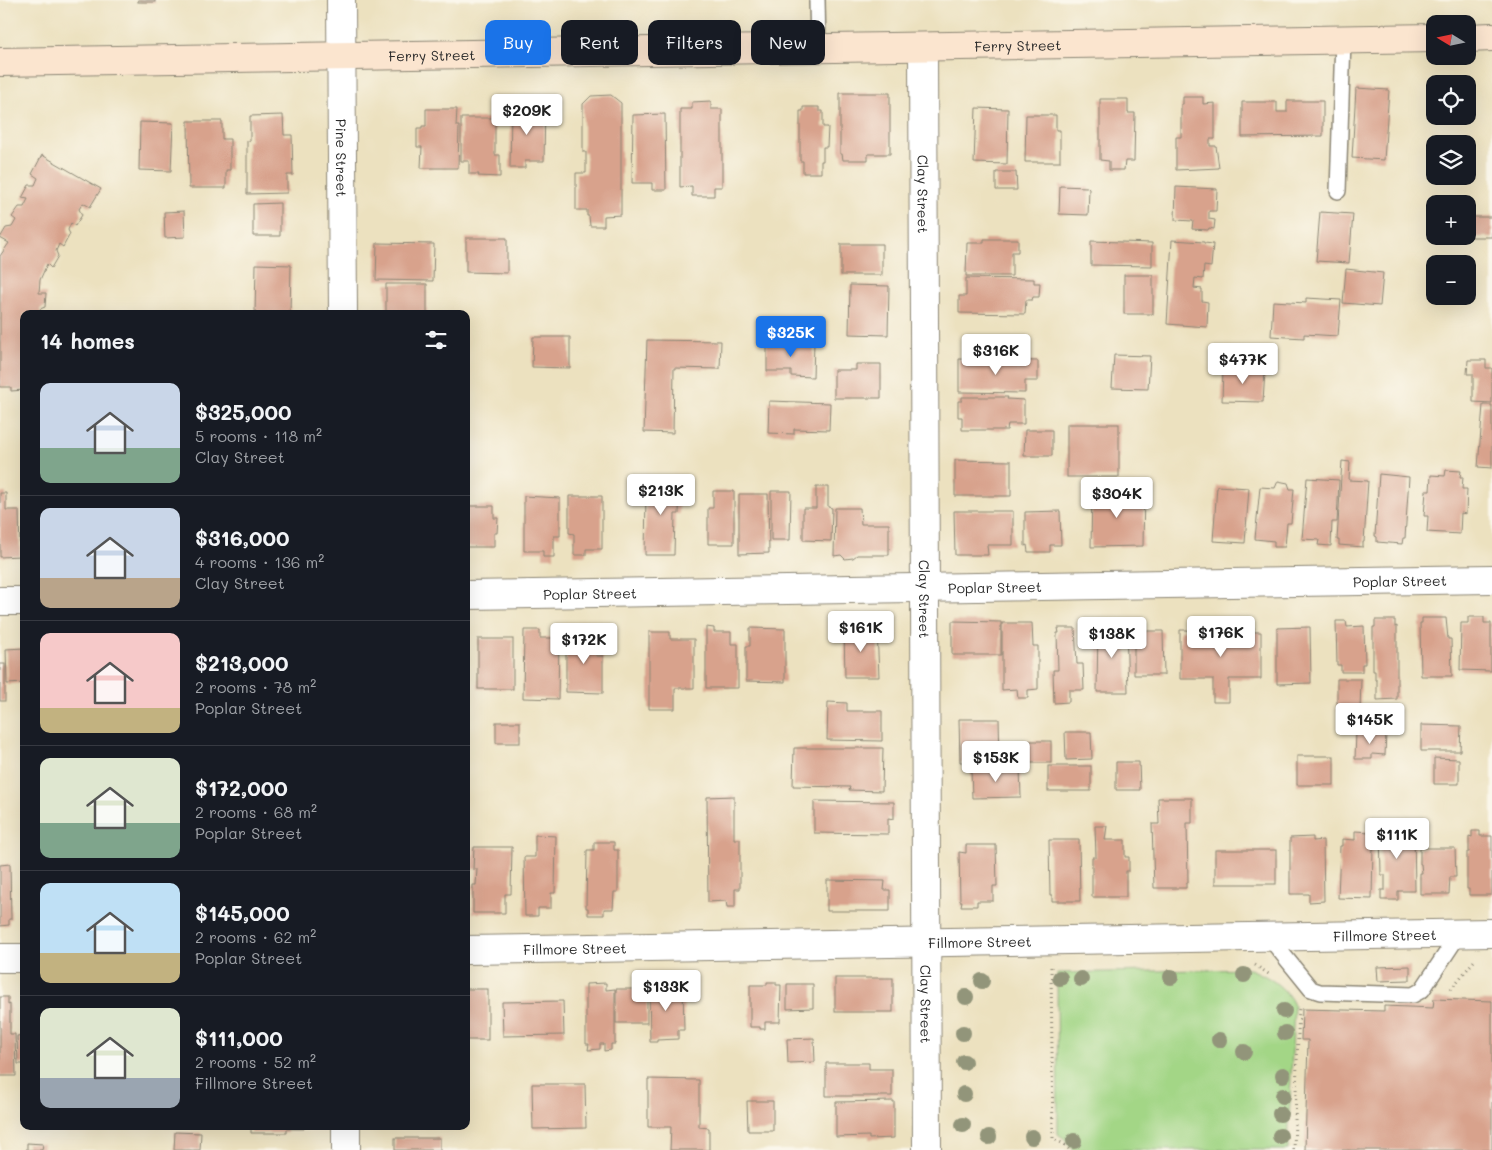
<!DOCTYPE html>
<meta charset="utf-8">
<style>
body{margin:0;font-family:Mali,sans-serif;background:#20242c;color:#f1f3f6;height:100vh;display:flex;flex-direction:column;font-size:19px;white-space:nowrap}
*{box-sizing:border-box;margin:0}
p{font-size:16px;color:#9ea1a6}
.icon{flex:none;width:28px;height:28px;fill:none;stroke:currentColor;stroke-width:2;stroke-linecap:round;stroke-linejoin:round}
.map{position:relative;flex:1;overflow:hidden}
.drawer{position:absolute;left:20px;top:310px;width:450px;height:820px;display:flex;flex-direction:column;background:#171b24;border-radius:10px;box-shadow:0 5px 20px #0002}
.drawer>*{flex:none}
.hud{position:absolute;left:485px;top:20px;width:475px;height:45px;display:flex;gap:10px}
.needle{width:32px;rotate:280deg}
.controls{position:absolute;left:1426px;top:15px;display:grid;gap:10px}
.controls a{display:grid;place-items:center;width:50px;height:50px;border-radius:10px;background:#171b24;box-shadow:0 5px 20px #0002;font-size:25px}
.price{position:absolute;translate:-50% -42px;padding:0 11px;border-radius:5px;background:#fff;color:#222;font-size:16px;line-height:32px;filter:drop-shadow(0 1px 2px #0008)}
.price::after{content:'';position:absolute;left:50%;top:30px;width:15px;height:11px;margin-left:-8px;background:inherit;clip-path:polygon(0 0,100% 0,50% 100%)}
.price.active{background:#1a73e8;color:#fff}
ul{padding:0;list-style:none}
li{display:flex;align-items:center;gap:15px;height:125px;padding:0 20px}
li+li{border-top:1px solid #363941}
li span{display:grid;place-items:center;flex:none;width:140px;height:100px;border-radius:10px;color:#555}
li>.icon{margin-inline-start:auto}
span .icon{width:60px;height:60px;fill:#fffc;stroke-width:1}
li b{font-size:21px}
h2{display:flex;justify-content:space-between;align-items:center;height:60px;padding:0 20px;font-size:21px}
.chip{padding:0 18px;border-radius:10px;background:#171b24;box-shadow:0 5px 20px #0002;font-size:18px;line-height:45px}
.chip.active{background:#1a73e8;color:#fff}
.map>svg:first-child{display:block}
.green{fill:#a3d686;stroke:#678058}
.building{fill:#d8a28c}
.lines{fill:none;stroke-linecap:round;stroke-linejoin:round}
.service-casing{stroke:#8c8675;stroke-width:18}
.minor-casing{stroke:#8c8675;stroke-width:30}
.secondary-casing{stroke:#8c8675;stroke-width:30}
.path{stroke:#8c8675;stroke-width:3;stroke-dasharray:1 4;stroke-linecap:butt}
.service{stroke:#fff;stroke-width:15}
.minor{stroke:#fff;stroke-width:28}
.secondary{stroke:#fbe5cf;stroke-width:28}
.tree{fill:#92957a}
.labels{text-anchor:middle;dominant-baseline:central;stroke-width:4.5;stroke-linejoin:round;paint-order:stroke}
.street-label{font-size:14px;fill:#2b2b2b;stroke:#fbf7ec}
</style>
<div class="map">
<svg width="1492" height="1150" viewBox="0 0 1492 1150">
<rect width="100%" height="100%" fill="#fbf7ec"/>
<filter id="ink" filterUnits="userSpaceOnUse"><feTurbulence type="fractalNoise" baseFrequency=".02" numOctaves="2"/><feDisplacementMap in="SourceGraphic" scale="10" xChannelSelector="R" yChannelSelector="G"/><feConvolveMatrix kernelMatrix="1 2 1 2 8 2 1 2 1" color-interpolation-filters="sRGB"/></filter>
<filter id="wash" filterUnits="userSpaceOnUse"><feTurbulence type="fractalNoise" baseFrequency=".0096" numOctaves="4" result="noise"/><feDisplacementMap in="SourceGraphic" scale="20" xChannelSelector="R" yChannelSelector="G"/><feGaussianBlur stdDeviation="1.12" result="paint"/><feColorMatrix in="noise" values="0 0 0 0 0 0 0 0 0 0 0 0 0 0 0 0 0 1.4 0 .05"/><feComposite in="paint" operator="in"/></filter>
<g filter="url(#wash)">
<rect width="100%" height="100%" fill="#ece1bf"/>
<path class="green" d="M1250 969C1268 976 1286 987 1294 1005L1288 1150H1073L1065 1139 1058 1134 1057 973Z"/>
<g id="blocks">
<g class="building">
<rect x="138" y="0" width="17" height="2"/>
<path d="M1356 88 1389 90 1384 160 1352 158Z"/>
<path d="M840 93H890V154H868V160H843L842 154H840Z"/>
<path d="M611 95 621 103V215L604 216V226H590L589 216H587V210H576V173H586V152H583V104L591 96Z"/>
<path d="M1183 97H1203V104L1215 103V139H1210V146H1216L1219 168 1176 170V137H1181V104H1183Z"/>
<path d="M1100 99H1128V113H1135L1134 161H1125L1124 170H1109V161L1100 160Z"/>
<path d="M711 101V109H722V187H714V196H692V186L680 187V109H692V102Z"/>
<path d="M1287 101H1323V136L1242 137V102H1277V112H1287Z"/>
<path d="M529 104 545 105 544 161H525V168H510L511 109H529Z"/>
<path d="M803 107H819V111H823V127H828L827 147H823V161H821V173H803V161H800V111H803Z"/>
<path d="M976 108 1008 109 1007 164 974 163Z"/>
<path d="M426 109H457L456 126H459L458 168H421L422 147H417V128H422V126H426Z"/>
<path d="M665 114 666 190H652V183H632L633 115Z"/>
<path d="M283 115 284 135H292L293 175H287V193L247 194V141H250V116Z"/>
<path d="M1026 115H1056V130H1060V162H1025Z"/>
<path d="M461 118H495V155H500V177L478 176 479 174H469V161H461Z"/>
<path d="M188 121H222V139H230V170H226V188H189Z"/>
<path d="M140 122 173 123 171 171 139 170Z"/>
<path d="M42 155 101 189 90 207 83 203 79 209 82 215 75 226 71 223 68 230 70 234 63 247 59 244 56 251 58 256 51 268 47 264 40 280 39 293H46L45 307 40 309 41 314H24V390L11 391V387H0V256L9 243 0 238 6 228 12 227 16 220 12 217 19 207H24L28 199 22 198 29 185H35L38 178 32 174Z"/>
<path d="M996 172H1016L1017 190H996Z"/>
<path d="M1060 186 1087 187 1089 189 1088 215 1059 214Z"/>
<path d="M1176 187 1217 189 1216 211H1209V219L1215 220 1214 229 1209 228 1208 230 1192 229 1193 221 1175 220Z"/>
<path d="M280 203V236H253V204Z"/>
<path d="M184 211 185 237 165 238 164 212Z"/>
<path d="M1320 212 1353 214 1349 263 1316 261Z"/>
<rect x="1468" y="217" width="24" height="20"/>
<path d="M466 238H507V273L466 272Z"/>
<path d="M984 239H1018V252H1012V276H966L967 243H984Z"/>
<path d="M1172 240 1204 242V243L1213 244 1211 267 1204 266 1203 279 1195 278 1194 288 1202 289V301L1208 302 1207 327 1167 324Z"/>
<path d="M1091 241 1152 243V266L1091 265Z"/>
<path d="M377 243 434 244 433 281 376 280Z"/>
<rect x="841" y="244" width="41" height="31"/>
<path d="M256 264 291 265 290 314H255Z"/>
<path d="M1346 269 1383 273 1380 306 1343 303Z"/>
<rect x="1124" y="275" width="29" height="39"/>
<path d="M966 278 1034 279V283H1040L1039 297H1033L1032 300H1026L1025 314 959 313V296H966Z"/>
<path d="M386 284H427V314L386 312Z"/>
<path d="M850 285 889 286 888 335 849 334Z"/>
<path d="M1306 298 1341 300 1338 336 1304 334V338L1271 336 1273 301 1306 303Z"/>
<path d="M533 337H570V368L532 367Z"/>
<path d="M647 340 721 341 720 369 674 368 673 433 644 432Z"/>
<path d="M767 342H814L813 377 791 376V371H767Z"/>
<path d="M1114 355 1150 356 1148 389 1112 388Z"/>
<path d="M959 359 1038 361V381H1025V393L959 392Z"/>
<path d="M1468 360H1486V368H1492V403L1473 402V374H1467Z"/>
<path d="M856 364H881V398H834V370H856Z"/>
<path d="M1223 368 1265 371 1263 402 1222 401Z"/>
<path d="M962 397H1008L1007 399 1024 400V424H1008L1007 430H962V417H958V401H962Z"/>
<path d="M769 401 830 403 829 430 794 429V434L768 433Z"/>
<path d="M1483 405H1492V468L1478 467Z"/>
<rect x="1067" y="424" width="52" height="53"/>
<path d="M1025 430H1052V456H1024Z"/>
<path d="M955 460 1011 461V496H955Z"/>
<path d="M1342 461 1350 462 1349 480 1368 481 1364 542H1363V547L1339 545V540H1337Z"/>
<path d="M1446 470 1461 471 1460 477H1463L1462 489H1467L1466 514 1461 513 1460 534 1427 532 1428 516H1424L1426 491H1430L1431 475 1445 476Z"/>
<path d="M1379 474 1409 477 1405 538H1403L1402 544 1377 542V537L1375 536Z"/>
<path d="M648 478 680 479 679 514H675L674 555H645L646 492H648Z"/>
<path d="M1307 478 1339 480 1337 522H1332L1331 546 1318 545 1319 540 1302 539Z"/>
<path d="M1278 481 1288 483 1290 489H1294L1291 523H1287L1285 547H1274V541L1255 539 1260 487 1275 488Z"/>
<path d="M1217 486 1249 488 1245 543 1213 541Z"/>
<path d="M816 487H828V507L832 508 831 541 803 540V508H816Z"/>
<path d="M713 491H734V544H708V508H713Z"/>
<path d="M771 491H791L790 540H771Z"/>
<path d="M1144 491 1143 546 1091 547 1092 492Z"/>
<path d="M0 493H6V510H19L20 556 0 557Z"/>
<path d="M739 494H768L769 553 739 554Z"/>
<path d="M524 496 560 498V536H554V557H543V551H524Z"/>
<path d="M569 496H602V549H586V555H574V534L569 533Z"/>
<path d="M466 506H494V518H498L497 533H494V547H466Z"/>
<path d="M835 508H860L861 524H889V555H857L853 558 845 559 841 555 834 556Z"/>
<path d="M954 511H1013V545H987L988 555H955Z"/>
<path d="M1060 511 1061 545H1050V552H1028L1027 545 1025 546V512Z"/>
<path d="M1468 617H1484V623H1491V671L1460 670 1461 623H1468Z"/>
<path d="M1422 618H1446L1448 639H1451L1452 676H1421L1420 623H1422Z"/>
<path d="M1375 620H1395V627L1397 626V699L1377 700V680H1375V671H1373V627H1375Z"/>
<path d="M952 621 1001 622V655H952Z"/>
<path d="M1336 621H1346L1347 627 1364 626 1365 664H1362V672H1341V665H1337Z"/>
<path d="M1002 623H1032L1033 646H1038V689L1028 690V698H1018L1017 689 1002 690Z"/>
<path d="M1098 625H1126L1128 692H1097Z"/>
<path d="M706 627 714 628V632H731V644H738V688H706Z"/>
<path d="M1239 627H1254V632H1261V679H1229V702H1213V679H1180V630H1188V633L1206 632 1207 628H1220V632H1239Z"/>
<path d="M1310 627 1311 683 1277 684V628Z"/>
<path d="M750 628 785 629V682L746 681V646H750Z"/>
<path d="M1058 628H1075L1077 664H1083L1084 690H1069V702L1054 703 1053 670H1058L1057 633H1059Z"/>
<path d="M877 629 879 677H845L844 630Z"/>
<path d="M524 630H540V638H559L558 699 523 698Z"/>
<path d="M1134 631H1163L1164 675H1134Z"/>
<path d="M584 632H597L596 656H603V693L566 692V638H584Z"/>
<path d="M649 632H670V639H694V688H675V709H649Z"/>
<rect x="478" y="639" width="35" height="50"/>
<path d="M24 648V683L7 684 6 649Z"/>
<rect x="0" y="664" width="5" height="37"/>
<path d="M1337 679H1361L1360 711H1358V716L1347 715V711H1337Z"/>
<path d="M828 702 847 703V711H882V741L827 740Z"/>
<path d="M959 719H999L1000 762H960Z"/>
<rect x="496" y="722" width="24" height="21"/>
<path d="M1421 725 1461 726 1460 751H1421Z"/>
<path d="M1065 732H1091L1092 759 1066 760Z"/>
<path d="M1356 732 1386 733 1385 755 1372 754V759H1355Z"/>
<rect x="1017" y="741" width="34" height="22"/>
<path d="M794 748H883L882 791 849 790 850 787 793 786Z"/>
<rect x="1297" y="756" width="37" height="29"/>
<path d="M1434 758 1459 759V784H1434Z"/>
<path d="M1116 762H1139L1140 790H1116Z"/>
<rect x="1048" y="766" width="43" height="25"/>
<path d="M1020 768 1021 797 972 798 971 769Z"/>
<path d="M734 796V839H740V889H735V907H727L726 901 708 902 707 797Z"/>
<path d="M1158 798H1192V823H1187L1188 883H1186V888H1154L1152 824H1159Z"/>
<path d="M814 801 894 802V819L888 818V834L814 833Z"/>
<path d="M1391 822H1405V829L1414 828 1415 891H1398V900H1381V890H1385V875H1381L1380 829H1391Z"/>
<path d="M1095 826H1107L1105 840H1125V857H1129V871H1126V897H1092V857H1096Z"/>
<path d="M1355 831 1370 832V846H1373L1372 899 1338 898 1340 846H1342V839L1355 840Z"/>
<path d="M1472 831H1480V836H1492V895H1469V889H1467V852H1469V836L1472 837Z"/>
<path d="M535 835 556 836 555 893H551V908H538V916H525L524 857H535Z"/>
<path d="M1313 837V841L1323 840 1324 901 1309 902V894H1290V838Z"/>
<path d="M1049 840H1079L1080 901H1052V895H1050Z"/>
<path d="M594 842H614V850H618V892H614L613 909H604V915H588V908H586L587 850H594Z"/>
<path d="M966 845H996L997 886H993V901H977V906H961L962 901H960L959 852 966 853Z"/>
<path d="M474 847H512L511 894H505V913H473V885H476L477 869H473Z"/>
<path d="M1420 848H1455L1456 877H1450L1449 894H1420V873H1422L1421 864H1420Z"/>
<rect x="1215" y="850" width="61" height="34"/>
<path d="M10 864 11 919H9V925L0 926V865Z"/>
<path d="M827 880 885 881 884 890H890V911H827Z"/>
<path d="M1410 966V980L1378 981 1377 967Z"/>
<rect x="835" y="978" width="58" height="34"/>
<path d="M663 982V986H683L684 1030H678V1039L657 1040V1042H650L649 983Z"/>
<path d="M767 982H776V985H781L780 1022H765V1029H760V1027H750V985H767Z"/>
<path d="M606 983V990L615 989V1044H611V1050L604 1051V1044H600V1049L588 1050 589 1044H586V984Z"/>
<path d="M787 984H813V1008L787 1009Z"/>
<rect x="466" y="989" width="22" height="51"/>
<rect x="616" y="989" width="31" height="34"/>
<path d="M0 997H8V1005L10 1004V1034H15L16 1076H0Z"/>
<path d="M1434 999 1492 1001V1150H1305L1308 1040H1301L1302 1009 1384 1011V1006L1433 1008Z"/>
<path d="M563 1001 564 1035 503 1036 502 1002Z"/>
<path d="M24 1035V1064H18L17 1036Z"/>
<path d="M814 1038 815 1062 788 1063 787 1039Z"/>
<path d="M826 1063H869V1069H892V1096H826Z"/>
<path d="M648 1079 699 1080V1127L709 1128V1150H670L671 1127H648Z"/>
<path d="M532 1084H585L586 1128 533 1129Z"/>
<path d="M747 1101H773V1131H748Z"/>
<path d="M894 1101V1138L869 1139V1136L836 1137V1102Z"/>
<path d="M251 1126H304V1129H287V1133H251Z"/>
<path d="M175 1132 201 1133 200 1150H174Z"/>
<rect x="395" y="1138" width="45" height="12"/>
<path d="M27 1143 43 1144 42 1150H27Z"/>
</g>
</g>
</g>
<g filter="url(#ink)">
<use href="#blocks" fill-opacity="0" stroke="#8c8675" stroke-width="1"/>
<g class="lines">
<g class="service-casing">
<g id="service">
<path d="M817 0 818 49"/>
<path d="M1338 191 1343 40"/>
<path d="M1268 936 1311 989 1320 992 1413 995 1422 990 1459 934"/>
</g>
</g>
<g class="minor-casing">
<g id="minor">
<path id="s1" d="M341 0 343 314"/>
<path id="s2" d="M923 48 927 1150"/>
<path id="s3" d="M466 595 1492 579"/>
<path d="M0 601H24"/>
<path id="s4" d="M466 950 1492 933"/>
<path d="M0 958H24"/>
<path d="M346 1150V1126"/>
</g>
</g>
<g class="secondary-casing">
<g id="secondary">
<path d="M1468 38 1492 37"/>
<path id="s5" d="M0 62 1435 38"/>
</g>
</g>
<g class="path">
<path d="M1255 965 1270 975"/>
<path d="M1051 967 1053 1139 1064 1144 1070 1150"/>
<path d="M1451 989 1474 961"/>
<path d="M1294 1150 1299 1006"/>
</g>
<use href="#service" class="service"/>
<use href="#minor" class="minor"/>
<use href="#secondary" class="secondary"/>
</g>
<g class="tree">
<circle cx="1244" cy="975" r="8"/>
<circle cx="1171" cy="977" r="8"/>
<circle cx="1060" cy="978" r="8"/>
<circle cx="1081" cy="979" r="8"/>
<circle cx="982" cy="981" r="8"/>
<circle cx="966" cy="997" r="8"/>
<circle cx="1284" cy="1011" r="8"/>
<circle cx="963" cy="1033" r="8"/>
<circle cx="1285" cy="1033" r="8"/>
<circle cx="1219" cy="1040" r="8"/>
<circle cx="1244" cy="1052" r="8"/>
<circle cx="964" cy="1062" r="8"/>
<circle cx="1283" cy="1075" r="8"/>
<circle cx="964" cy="1094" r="8"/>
<circle cx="1283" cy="1096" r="8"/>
<circle cx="1280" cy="1114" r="8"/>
<circle cx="963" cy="1125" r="8"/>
<circle cx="1280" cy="1136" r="8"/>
<circle cx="989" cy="1137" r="8"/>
<circle cx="1032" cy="1137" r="8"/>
<circle cx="1074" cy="1141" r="8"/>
</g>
</g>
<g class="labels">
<g class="street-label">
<text stroke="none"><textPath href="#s5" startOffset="1018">Ferry Street</textPath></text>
<text stroke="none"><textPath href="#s5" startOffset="432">Ferry Street</textPath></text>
<text stroke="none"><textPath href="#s1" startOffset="158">Pine Street</textPath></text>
<text stroke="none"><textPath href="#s2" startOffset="146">Clay Street</textPath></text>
<text stroke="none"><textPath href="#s3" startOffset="934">Poplar Street</textPath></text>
<text stroke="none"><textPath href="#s3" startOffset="529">Poplar Street</textPath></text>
<text stroke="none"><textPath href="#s3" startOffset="124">Poplar Street</textPath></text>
<text stroke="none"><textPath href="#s2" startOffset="551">Clay Street</textPath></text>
<text stroke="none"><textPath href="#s4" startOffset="919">Fillmore Street</textPath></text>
<text stroke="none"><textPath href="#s4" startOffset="514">Fillmore Street</textPath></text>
<text stroke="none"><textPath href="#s4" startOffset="109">Fillmore Street</textPath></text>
<text stroke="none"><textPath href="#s2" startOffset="956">Clay Street</textPath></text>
</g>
</g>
</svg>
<div class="controls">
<a><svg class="needle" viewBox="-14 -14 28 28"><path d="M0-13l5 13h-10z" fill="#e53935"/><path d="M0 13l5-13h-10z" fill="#9ea1a6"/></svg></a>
<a><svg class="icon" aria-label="locate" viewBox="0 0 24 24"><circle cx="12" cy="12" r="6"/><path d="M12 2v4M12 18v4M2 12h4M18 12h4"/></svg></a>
<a><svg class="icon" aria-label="layers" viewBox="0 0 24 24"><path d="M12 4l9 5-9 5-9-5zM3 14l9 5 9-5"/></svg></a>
<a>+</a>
<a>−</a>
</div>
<b class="price" style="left:527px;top:136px">$209K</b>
<b class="price active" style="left:791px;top:358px">$325K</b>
<b class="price" style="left:996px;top:376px">$316K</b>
<b class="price" style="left:1243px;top:385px">$477K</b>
<b class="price" style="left:661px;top:516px">$213K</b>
<b class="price" style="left:1117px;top:519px">$304K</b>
<b class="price" style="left:861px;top:653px">$161K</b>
<b class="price" style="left:1221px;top:658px">$176K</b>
<b class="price" style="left:1112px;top:659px">$138K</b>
<b class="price" style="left:584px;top:665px">$172K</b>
<b class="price" style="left:1370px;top:745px">$145K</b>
<b class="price" style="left:996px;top:783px">$153K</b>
<b class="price" style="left:1397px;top:860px">$111K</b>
<b class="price" style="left:666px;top:1012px">$133K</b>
<div class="hud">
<a class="chip active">Buy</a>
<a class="chip">Rent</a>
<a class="chip">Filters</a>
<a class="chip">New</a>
</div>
<section class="drawer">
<h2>14 homes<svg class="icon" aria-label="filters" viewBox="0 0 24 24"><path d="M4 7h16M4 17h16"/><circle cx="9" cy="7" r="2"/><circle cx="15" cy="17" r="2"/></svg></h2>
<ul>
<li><span style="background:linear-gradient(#c9d6e8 65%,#7fa58c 0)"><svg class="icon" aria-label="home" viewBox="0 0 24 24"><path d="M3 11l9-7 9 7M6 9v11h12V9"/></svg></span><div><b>$325,000</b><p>5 rooms · 118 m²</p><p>Clay Street</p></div></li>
<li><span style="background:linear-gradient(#c9d6e8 70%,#b9a48a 0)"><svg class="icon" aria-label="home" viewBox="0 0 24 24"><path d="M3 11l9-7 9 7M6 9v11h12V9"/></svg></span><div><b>$316,000</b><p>4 rooms · 136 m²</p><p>Clay Street</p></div></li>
<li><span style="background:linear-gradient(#f6c9c9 75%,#c2b280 0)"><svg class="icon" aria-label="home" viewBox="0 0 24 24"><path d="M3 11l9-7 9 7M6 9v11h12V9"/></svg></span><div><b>$213,000</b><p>2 rooms · 78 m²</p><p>Poplar Street</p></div></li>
<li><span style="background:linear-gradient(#dfe7d0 65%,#7fa58c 0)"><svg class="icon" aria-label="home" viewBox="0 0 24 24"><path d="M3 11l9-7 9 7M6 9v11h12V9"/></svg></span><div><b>$172,000</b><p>2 rooms · 68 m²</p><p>Poplar Street</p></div></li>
<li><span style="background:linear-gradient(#bfe0f5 70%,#c2b280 0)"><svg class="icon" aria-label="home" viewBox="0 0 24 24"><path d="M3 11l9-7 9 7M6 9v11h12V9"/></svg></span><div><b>$145,000</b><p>2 rooms · 62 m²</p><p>Poplar Street</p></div></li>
<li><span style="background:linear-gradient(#dfe7d0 70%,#9aa5b1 0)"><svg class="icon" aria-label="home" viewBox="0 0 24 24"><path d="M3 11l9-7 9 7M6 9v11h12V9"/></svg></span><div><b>$111,000</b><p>2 rooms · 52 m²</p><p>Fillmore Street</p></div></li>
</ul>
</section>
</div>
